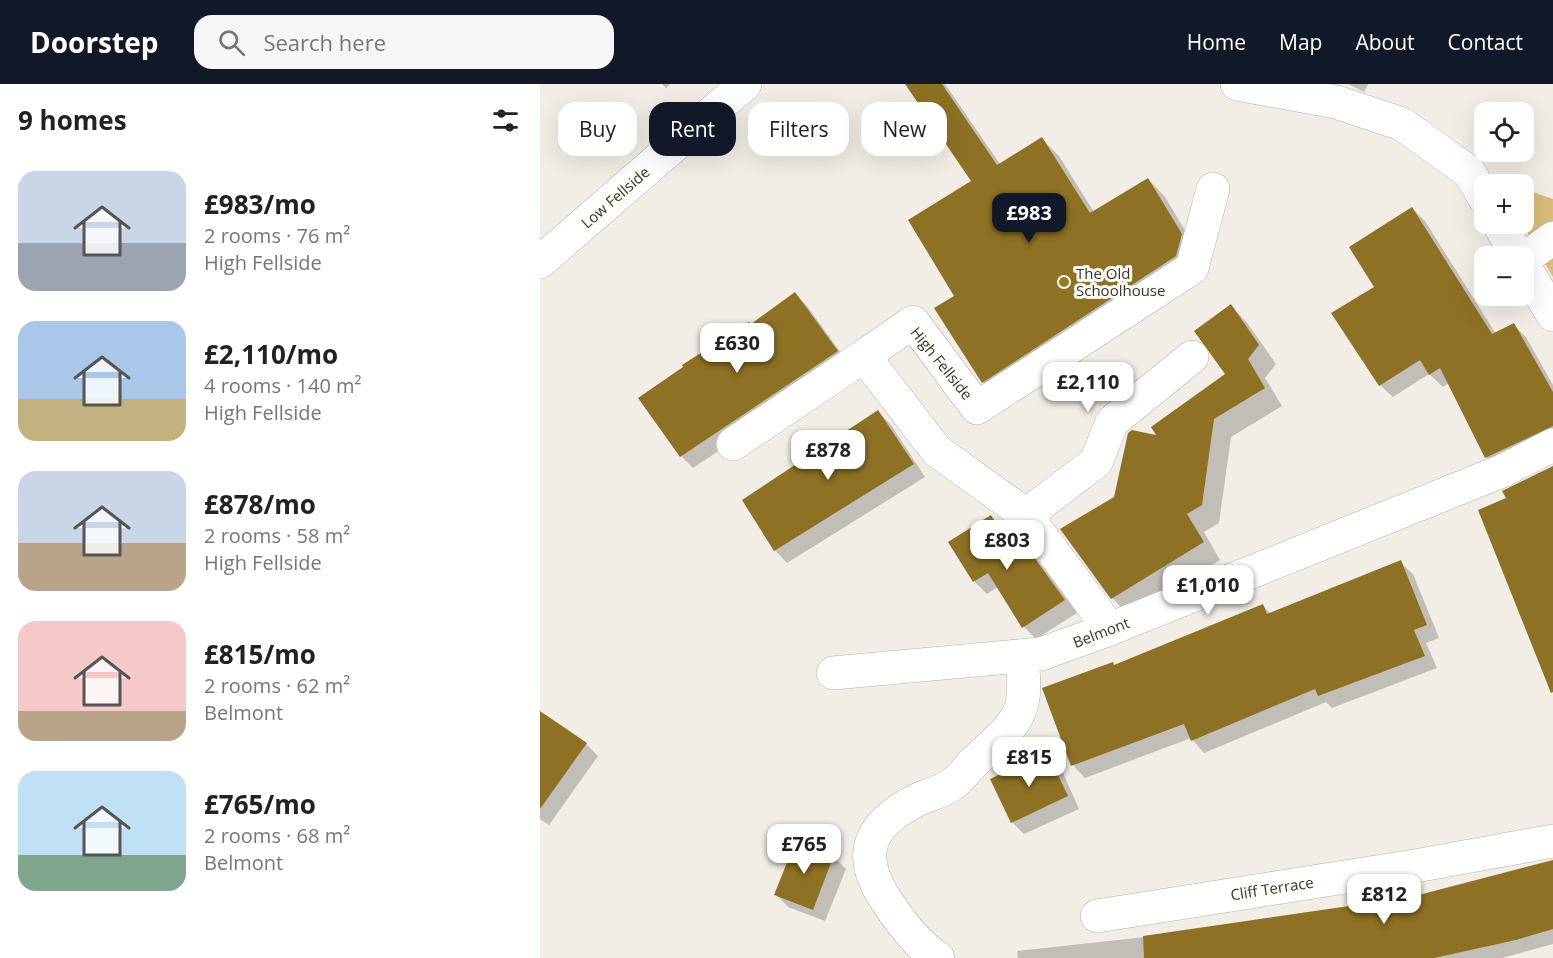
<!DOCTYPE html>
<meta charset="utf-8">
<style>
body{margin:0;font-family:"Open Sans",sans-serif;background:#f6f6f6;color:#222;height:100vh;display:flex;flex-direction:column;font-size:22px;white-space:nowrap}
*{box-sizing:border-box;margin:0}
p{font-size:20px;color:#767676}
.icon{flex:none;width:33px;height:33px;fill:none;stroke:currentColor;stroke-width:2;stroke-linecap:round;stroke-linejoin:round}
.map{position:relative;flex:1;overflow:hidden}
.sheet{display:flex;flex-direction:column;background:#fff;width:540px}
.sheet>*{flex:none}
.hud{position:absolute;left:18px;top:18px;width:570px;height:54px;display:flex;gap:12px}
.buttons{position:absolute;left:934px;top:18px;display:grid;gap:12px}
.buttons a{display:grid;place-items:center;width:60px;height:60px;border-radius:12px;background:#fff;box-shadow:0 6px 24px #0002;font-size:30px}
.price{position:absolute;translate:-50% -51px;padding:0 14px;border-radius:12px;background:#fff;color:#222;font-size:20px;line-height:39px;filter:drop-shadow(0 2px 3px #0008)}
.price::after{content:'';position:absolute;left:50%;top:36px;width:18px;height:14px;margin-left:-9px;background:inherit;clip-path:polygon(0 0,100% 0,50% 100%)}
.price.active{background:#111827;color:#fff}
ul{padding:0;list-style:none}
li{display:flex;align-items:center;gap:18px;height:150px;padding:0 18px}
li span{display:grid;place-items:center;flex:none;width:168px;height:120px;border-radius:18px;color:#555}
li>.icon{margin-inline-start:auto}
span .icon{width:72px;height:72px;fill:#fffc;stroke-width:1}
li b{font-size:26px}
h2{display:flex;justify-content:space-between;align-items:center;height:72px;padding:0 18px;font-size:26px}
.tag{padding:0 21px;border-radius:18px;background:#fff;box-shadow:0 6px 24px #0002;font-size:21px;line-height:54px}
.tag.active{background:#111827;color:#fff}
header{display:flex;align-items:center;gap:36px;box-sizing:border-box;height:84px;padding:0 30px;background:#111827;color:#fff}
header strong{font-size:28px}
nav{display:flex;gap:33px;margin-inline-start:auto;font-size:21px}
.search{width:420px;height:54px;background:#f6f6f6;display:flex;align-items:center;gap:15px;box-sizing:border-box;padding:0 21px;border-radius:18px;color:#767676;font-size:22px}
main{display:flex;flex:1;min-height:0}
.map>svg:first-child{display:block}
.green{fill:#d9bd7a}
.shadow{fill:#0003}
.building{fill:#8d7124}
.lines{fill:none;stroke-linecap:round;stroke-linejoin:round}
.minor-casing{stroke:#b5b1a9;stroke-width:34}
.minor{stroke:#fff;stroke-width:33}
.poi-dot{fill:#987922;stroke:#fffcf5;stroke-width:2}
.labels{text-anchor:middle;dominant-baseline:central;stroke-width:6;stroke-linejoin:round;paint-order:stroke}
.street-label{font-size:15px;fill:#363531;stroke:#fffcf5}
.poi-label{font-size:15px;fill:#363531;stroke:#fffcf5;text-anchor:start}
</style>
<header>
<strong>Doorstep</strong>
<div class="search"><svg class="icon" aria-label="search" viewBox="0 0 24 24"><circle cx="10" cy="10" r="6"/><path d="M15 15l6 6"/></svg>Search here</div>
<nav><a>Home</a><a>Map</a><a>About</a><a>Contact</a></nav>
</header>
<main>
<section class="sheet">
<h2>9 homes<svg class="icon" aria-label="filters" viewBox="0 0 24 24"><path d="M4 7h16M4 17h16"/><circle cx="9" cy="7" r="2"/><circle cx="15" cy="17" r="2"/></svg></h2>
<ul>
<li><span style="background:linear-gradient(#c9d6e8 60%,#9aa5b1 0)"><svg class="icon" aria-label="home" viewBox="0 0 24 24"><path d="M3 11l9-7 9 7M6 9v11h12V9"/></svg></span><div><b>£983/mo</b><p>2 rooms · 76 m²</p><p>High Fellside</p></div></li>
<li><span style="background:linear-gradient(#a9c7e8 65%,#c2b280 0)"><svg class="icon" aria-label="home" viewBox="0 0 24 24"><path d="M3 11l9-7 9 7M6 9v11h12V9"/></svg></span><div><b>£2,110/mo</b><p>4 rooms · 140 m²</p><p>High Fellside</p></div></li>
<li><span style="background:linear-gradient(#c9d6e8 60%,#b9a48a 0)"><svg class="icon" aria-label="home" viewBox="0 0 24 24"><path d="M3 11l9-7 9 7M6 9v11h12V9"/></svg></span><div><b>£878/mo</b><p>2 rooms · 58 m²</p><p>High Fellside</p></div></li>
<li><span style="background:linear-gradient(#f6c9c9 75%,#b9a48a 0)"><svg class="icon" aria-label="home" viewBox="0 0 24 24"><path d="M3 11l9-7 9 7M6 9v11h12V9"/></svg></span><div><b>£815/mo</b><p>2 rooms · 62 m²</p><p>Belmont</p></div></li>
<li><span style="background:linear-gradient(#bfe0f5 70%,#7fa58c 0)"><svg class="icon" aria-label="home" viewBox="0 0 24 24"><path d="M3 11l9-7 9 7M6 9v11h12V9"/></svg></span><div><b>£765/mo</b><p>2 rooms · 68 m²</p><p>Belmont</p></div></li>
</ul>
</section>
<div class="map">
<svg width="1013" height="874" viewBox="0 0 1013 874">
<rect width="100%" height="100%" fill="#f2eee5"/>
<path class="green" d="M984 105 1013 115V193L982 140H984Z"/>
<g class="shadow">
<path d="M122 0H130L126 4Z"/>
<path d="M366 0H405L460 80 502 55 519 72 554 128 608 95 625 113 658 168 460 315 443 298 416 212 433 97Z"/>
<path d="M808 0H828L824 8Z"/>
<path d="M872 124 885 137 956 250 973 241 986 253 1013 301V359L959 385 946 373 909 299 903 303 889 290 853 313 840 301 836 203Z"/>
<path d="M255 210 267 222 309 280 153 384 141 372 211 242Z"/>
<path d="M691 222 708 240 736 280 725 294 742 322 691 353 679 439 664 448 680 476 590 532 572 514 575 414 619 353 687 291Z"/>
<path d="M338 328 351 341 385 393 247 479 235 466 204 416Z"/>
<path d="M451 433 463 445 480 471 487 467 500 479 537 529 496 555 484 543 458 503 447 510 434 497 410 459Z"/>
<path d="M860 478 873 490 899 554 886 559 897 584 792 624 786 618 664 669 651 654 545 694 533 681 573 579 575 582 723 522 731 530Z"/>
<path d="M0 636 46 660 58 672 9 741 0 735Z"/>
<path d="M507 670 520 682 539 725 484 750 472 738Z"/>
<path d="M293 772 306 785 285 837 248 823 236 810Z"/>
<path d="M1013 778V860L962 874H478L477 867 660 847 872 814Z"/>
</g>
<g class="building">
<path d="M365 0H402L457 81 502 53 550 129 608 94 642 150 636 172 442 299 394 224 414 212 368 136 431 97Z"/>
<path d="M872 123 952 250 974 239 1013 308V342L945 374 900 284 889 291 880 276 839 302 791 229 834 203 809 163Z"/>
<path d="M255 208 298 267 140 373 98 314 143 283 142 281 209 238 211 240Z"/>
<path d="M691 220 719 261 708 275 725 304 674 335 662 421 647 430 664 458 571 515 520 445 574 413 588 349 592 346 616 351 611 343 685 290 654 247Z"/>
<path d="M338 326 374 380 234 467 202 416Z"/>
<path d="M1013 382V608L1011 609 938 426 966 414 962 407Z"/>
<path d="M451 431 477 471 488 465 525 516 482 544 448 489 433 498 408 458Z"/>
<path d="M861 476 887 541 874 546 885 572 778 612 775 605 651 657 644 640 531 682 502 604 573 578 574 581 723 520 727 530Z"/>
<path d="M0 627 47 659 0 725Z"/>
<path d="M507 668 528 712 471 739 450 695Z"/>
<path d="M256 756 294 771 273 826 234 811Z"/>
<path d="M1013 776V845L976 856 894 874H604L603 852 871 813Z"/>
</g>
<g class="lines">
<g class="minor-casing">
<g id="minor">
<path d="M697 0 796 18 862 40 929 88 945 115"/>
<path d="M959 140 978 172"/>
<path d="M984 175 1013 154"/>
<path d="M0 178 205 0"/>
<path d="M984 182 1013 231"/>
<path d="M324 272 373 238 437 324 652 184 673 105"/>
<path d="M193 360 324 272 397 367 486 431 570 545"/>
<path d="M486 431 556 378 572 338 652 273"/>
<path d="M293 589 501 570 570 545 962 387 1013 361"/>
<path d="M557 832 875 782 1013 757"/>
<path d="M398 874C376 860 358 835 344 813 315 767 332 739 377 716 388 711 400 708 410 702 420 696 425 687 433 679 474 640 491 634 481 572"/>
</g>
</g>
<use href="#minor" class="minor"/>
</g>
<circle class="poi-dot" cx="524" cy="198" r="6"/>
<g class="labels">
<g class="street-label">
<text transform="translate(75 113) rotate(-41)">Low Fellside</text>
<text transform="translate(402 279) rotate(51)">High Fellside</text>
<text transform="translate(561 548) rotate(-21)">Belmont</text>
<text transform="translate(732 804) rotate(-9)">Cliff Terrace</text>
</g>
<g class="poi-label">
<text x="536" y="189">The Old<tspan x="536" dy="17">Schoolhouse</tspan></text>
</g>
</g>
</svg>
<div class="buttons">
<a><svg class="icon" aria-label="locate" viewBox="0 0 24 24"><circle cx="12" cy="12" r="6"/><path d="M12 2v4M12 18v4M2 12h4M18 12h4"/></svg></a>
<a>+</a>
<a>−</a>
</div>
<b class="price active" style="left:489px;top:160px">£983</b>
<b class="price" style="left:197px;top:290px">£630</b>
<b class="price" style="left:548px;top:329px">£2,110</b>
<b class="price" style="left:288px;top:397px">£878</b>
<b class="price" style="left:467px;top:487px">£803</b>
<b class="price" style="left:668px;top:532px">£1,010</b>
<b class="price" style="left:489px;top:704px">£815</b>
<b class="price" style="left:264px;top:791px">£765</b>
<b class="price" style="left:844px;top:841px">£812</b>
<div class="hud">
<a class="tag">Buy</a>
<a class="tag active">Rent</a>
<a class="tag">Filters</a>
<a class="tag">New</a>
</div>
</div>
</main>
